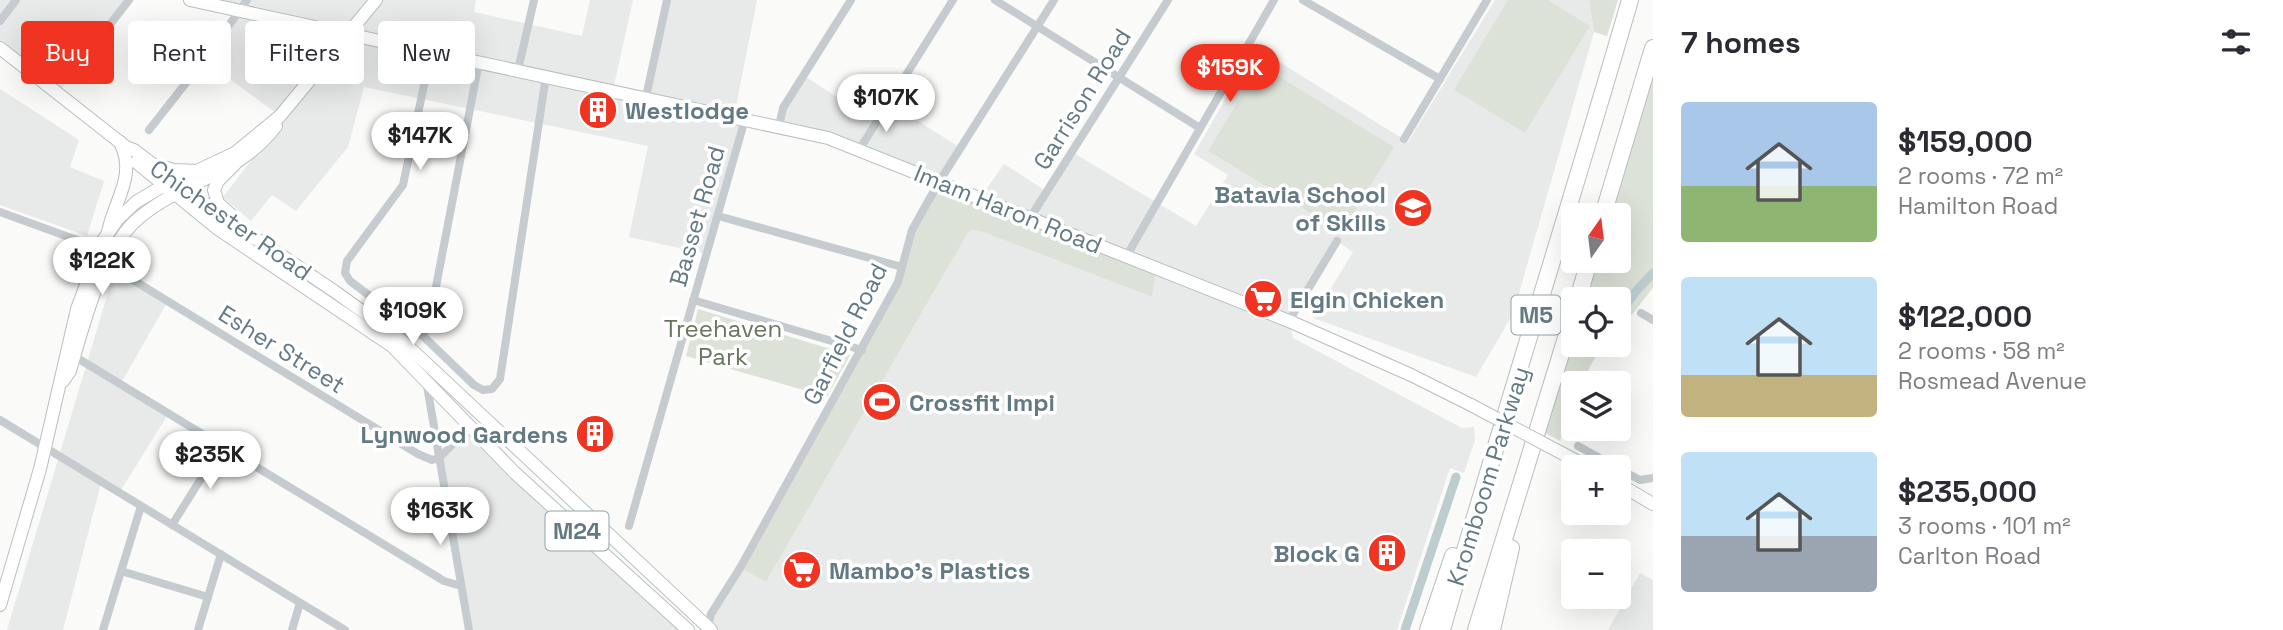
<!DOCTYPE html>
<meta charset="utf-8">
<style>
body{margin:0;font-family:"Space Grotesk",sans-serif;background:#f7f7f7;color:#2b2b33;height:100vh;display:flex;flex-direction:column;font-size:26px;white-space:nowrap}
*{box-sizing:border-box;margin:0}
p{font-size:23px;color:#7c7c81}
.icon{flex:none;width:38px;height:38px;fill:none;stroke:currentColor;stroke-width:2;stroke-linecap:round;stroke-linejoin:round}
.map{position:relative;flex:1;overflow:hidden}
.sheet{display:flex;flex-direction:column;background:#fff;width:630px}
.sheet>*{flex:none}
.hud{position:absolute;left:21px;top:21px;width:665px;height:63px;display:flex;gap:14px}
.needle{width:46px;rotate:14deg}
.controls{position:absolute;left:1561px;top:203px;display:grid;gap:14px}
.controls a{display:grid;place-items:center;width:70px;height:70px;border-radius:7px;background:#fff;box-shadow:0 7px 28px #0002;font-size:35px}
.price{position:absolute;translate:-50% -60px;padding:0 16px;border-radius:24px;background:#fff;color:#222;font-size:23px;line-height:46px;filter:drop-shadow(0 2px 4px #0008)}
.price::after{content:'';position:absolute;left:50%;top:42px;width:21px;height:16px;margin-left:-10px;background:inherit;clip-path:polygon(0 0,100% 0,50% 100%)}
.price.current{background:#f13421;color:#fff}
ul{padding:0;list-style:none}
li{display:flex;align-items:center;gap:21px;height:175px;padding:0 28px}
li span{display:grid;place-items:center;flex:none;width:196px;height:140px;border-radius:7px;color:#555}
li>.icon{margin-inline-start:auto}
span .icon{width:84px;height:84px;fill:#fffc;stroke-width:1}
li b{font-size:30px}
h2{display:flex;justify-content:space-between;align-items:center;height:84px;padding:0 28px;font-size:30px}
.pill{padding:0 24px;border-radius:7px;background:#fff;box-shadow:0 7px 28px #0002;font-size:24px;line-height:63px}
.pill.current{background:#f13421;color:#fff}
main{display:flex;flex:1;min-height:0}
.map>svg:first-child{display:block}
.built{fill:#e8eae9}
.green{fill:#dde2d8}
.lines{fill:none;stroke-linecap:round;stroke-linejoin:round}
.canal{stroke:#bdcccf;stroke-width:9}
.secondary-casing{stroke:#b7bfc3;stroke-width:14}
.primary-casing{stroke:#b8bfc2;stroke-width:14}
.highway-casing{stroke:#b8bec0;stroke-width:18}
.street{stroke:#c5cbce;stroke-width:8}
.secondary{stroke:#fff;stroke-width:12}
.primary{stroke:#fff;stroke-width:12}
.highway{stroke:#fff;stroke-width:16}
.secondary-bridge-casing{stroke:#b7bfc3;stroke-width:14;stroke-linecap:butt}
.secondary-bridge{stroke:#fff;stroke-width:12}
.labels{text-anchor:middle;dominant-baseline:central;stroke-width:7;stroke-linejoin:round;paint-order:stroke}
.shield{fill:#fff;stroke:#92a2aa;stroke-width:2}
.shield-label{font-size:23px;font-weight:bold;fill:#637a85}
.street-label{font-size:24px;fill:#637a85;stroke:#fff}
.poi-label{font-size:24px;font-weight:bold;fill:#637a85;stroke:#fff;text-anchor:start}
.park-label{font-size:24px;fill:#66775e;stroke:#fff}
</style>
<main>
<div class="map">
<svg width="1653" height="630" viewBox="0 0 1653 630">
<rect width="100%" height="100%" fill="#fafaf8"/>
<g class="built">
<path d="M0 0H129L58 93 0 48Z"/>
<path d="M190 0H476L474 12 582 36 590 0H633L613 90 646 97 667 0H757L734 116 745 119 707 254 629 237 648 146 364 87 348 147 296 211 272 195 251 221 223 197 277 127 280 116 204 60 240 11Z"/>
<path d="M1495 0H1589L1594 32 1513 314 1476 377 1313 318 1353 252 1337 241 1289 320 1293 338 1462 428 1474 427 1475 440 1464 473 1450 468 1397 630H711V614L740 568 766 582 968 233 972 230 983 232 1152 297 980 198 1004 164 1046 191 1072 152 1196 226 1228 175 1194 154 1255 47 1408 142Z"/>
<path d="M803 75 840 99 853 80 961 148 939 182 779 126Z"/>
<path d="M0 89 79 140 70 167 104 181 87 236 0 205Z"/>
<path d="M115 269 168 301 121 383 169 413 119 493 101 483 63 630H7Z"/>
<path d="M470 427 688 630H469L439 458Z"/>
<path d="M1640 573 1653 580V630H1608Z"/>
</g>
<g class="green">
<path d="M1508 0H1548L1590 26 1525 133 1454 90Z"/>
<path d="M1589 0H1618L1607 36 1594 32Z"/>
<path d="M1260 65 1394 147 1342 232 1208 151Z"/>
<path d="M1653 70V288L1630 317 1624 314 1619 322V299H1584L1596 261H1619V215H1609Z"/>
<path d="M939 182 1156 269 1152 297 983 232 972 230 968 233 766 582 740 568 898 282 906 246Z"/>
<path d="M698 309 850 355 827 397 686 356Z"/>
<path d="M1573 336V345H1602L1581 383H1573V403L1560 441 1545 433Z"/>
</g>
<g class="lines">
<g class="canal">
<path d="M1619 315 1636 291 1653 273"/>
<path d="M1405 630 1456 477"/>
</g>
<g class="secondary-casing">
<g id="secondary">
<path d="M190 0 828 138 1289 321 1411 375 1471 405"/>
<path d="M63 381 70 371C83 326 103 246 140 217 185 180 238 176 276 126"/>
<path d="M1619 484 1653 504"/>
<path d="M0 605 40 469 77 309 102 242 117 220 136 202 156 190 235 153 280 116 376 0"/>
</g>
</g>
<g class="primary-casing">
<g id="primary">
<path d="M0 48 126 147 134 150 246 235 260 241 334 291 398 337 711 630"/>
<path d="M136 162 218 229 392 346 515 473 688 630"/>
<path d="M158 165 173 170 199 171"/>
<path d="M231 215 218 203 214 190 218 181 235 164"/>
<path d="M108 232C115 198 137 176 120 142"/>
</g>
</g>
<g class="highway-casing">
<g id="highway">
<path d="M1603 215 1653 48"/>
<path d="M1578 299 1589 261"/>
<path d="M1428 630 1453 556"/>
<path d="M1442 630C1502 419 1569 211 1630 0"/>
<path d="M1476 630 1573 315"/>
<path d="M1492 630 1511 548"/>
</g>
</g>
<g class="street">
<path d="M995 0 1200 128"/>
<path d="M1303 0 1440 79"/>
<path d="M0 21 16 0"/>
<path d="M431 52 403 185 347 261 345 273 350 281 423 336 474 385 483 390 492 389 500 379 546 76"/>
<path d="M76 68 129 0"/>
<path d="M518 70 534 0"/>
<path d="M646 97 667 0"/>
<path d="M779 126 783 108 851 0"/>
<path d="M149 130 204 60 247 0"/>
<path d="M1404 139 1487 0"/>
<path d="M859 150 953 0"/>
<path d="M0 212 99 248"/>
<path d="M718 216 902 267"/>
<path d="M1030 218 1168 0"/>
<path d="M1126 257 1274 0"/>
<path d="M106 266 115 269 418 454 432 460 439 458"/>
<path d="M693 300 862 350"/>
<path d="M1641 313 1653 320"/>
<path d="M1289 321 1337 241"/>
<path d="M423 336 430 318 479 62"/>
<path d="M74 356 444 581 461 586"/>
<path d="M427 386 469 630"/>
<path d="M0 420 345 630"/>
<path d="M1578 446 1616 467"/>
<path d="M439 458 470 427"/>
<path d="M1619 469 1640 480 1653 478"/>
<path d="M172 525 222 445"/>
<path d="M629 526 745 119"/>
<path d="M121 571 208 597"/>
<path d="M707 629 711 614 740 568 898 282 912 230 939 182 1054 0"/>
<path d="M103 630 141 506"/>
<path d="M198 630 221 554"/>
<path d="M292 630 300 603"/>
</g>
<use href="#secondary" class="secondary"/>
<use href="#primary" class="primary"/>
<use href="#highway" class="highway"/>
<g class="secondary-bridge-casing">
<path id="secondary-bridge" d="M1471 405 1588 467"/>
</g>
<use href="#secondary-bridge" class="secondary-bridge"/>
</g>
<defs>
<g id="building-disc" transform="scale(2.0125)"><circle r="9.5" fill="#f13421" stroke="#fff"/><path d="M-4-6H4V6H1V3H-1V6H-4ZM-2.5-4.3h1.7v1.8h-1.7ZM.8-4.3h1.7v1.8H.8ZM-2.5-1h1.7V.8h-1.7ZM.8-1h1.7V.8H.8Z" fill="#fff"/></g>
<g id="school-disc" transform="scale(2.0125)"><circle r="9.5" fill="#f13421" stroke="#fff"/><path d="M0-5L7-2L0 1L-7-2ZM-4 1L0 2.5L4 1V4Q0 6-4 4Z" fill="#fff"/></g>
<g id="supermarket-disc" transform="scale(2.0125)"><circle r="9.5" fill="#f13421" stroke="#fff"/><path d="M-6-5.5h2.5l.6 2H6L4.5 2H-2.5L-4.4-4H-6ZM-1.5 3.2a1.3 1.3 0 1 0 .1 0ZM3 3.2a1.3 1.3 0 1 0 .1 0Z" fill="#fff"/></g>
<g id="stadium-disc" transform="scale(2.0125)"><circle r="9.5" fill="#f13421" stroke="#fff"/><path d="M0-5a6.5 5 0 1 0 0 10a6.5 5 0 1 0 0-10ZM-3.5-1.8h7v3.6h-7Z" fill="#fff"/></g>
</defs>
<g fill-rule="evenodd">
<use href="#building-disc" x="598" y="110"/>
<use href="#school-disc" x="1413" y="208"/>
<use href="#supermarket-disc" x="1263" y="299"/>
<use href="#stadium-disc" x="882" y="402"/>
<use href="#building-disc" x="595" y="434"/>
<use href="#building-disc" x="1387" y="553"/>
<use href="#supermarket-disc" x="802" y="570"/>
</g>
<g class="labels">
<g class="shield">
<rect x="1511.5" y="295.5" width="49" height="39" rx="5"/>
<rect x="545.5" y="511.5" width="63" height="39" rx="5"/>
</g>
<g class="shield-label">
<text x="1536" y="315">M5</text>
<text x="577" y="531">M24</text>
</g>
<g class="street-label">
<text transform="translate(1082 99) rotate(-58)">Garrison Road</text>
<text transform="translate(1008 209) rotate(22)">Imam Haron Road</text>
<text transform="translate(697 216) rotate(-74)">Basset Road</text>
<text transform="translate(231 220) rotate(35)">Chichester Road</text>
<text transform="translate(845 334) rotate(-63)">Garfield Road</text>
<text transform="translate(282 349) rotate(32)">Esher Street</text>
<text transform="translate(1488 476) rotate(-73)">Kromboom Parkway</text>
</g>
<g class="poi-label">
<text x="625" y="110">Westlodge</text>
<text x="1386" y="194" text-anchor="end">Batavia School<tspan x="1386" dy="28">of Skills</tspan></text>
<text x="1290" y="299">Elgin Chicken</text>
<text x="909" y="402">Crossfit Impi</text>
<text x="568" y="434" text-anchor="end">Lynwood Gardens</text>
<text x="1360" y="553" text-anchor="end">Block G</text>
<text x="829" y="570">Mambo's Plastics</text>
</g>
<g class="park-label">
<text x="723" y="328">Treehaven<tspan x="723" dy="28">Park</tspan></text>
</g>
</g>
</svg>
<div class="controls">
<a><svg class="needle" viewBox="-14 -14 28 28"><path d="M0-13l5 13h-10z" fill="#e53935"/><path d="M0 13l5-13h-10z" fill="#7c7c81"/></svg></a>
<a><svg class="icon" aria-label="locate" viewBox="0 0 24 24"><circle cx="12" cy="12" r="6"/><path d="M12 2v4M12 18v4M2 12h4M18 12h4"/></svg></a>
<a><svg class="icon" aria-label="layers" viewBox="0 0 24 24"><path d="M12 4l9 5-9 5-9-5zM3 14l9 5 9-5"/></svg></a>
<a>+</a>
<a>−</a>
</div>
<b class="price current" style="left:1230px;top:104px">$159K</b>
<b class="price" style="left:886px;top:134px">$107K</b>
<b class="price" style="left:420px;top:172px">$147K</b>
<b class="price" style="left:102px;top:297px">$122K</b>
<b class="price" style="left:413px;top:347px">$109K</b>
<b class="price" style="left:210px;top:491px">$235K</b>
<b class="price" style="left:440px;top:547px">$163K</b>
<div class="hud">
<a class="pill current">Buy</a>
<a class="pill">Rent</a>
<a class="pill">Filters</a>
<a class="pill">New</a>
</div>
</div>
<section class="sheet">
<h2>7 homes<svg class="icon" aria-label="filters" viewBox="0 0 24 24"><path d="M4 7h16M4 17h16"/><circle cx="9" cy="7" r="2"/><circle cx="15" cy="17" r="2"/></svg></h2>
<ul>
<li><span style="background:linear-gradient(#a9c7e8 60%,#8fb573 0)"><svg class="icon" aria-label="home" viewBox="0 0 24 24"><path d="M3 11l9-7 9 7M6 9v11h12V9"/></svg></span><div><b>$159,000</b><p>2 rooms · 72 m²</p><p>Hamilton Road</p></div></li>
<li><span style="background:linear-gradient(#bfe0f5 70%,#c2b280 0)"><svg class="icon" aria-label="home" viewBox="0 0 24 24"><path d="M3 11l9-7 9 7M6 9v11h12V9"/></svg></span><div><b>$122,000</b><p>2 rooms · 58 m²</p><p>Rosmead Avenue</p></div></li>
<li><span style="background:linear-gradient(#bfe0f5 60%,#9aa5b1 0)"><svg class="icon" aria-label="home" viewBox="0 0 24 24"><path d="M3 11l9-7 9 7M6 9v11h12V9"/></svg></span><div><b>$235,000</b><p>3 rooms · 101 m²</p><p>Carlton Road</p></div></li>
</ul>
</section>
</main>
